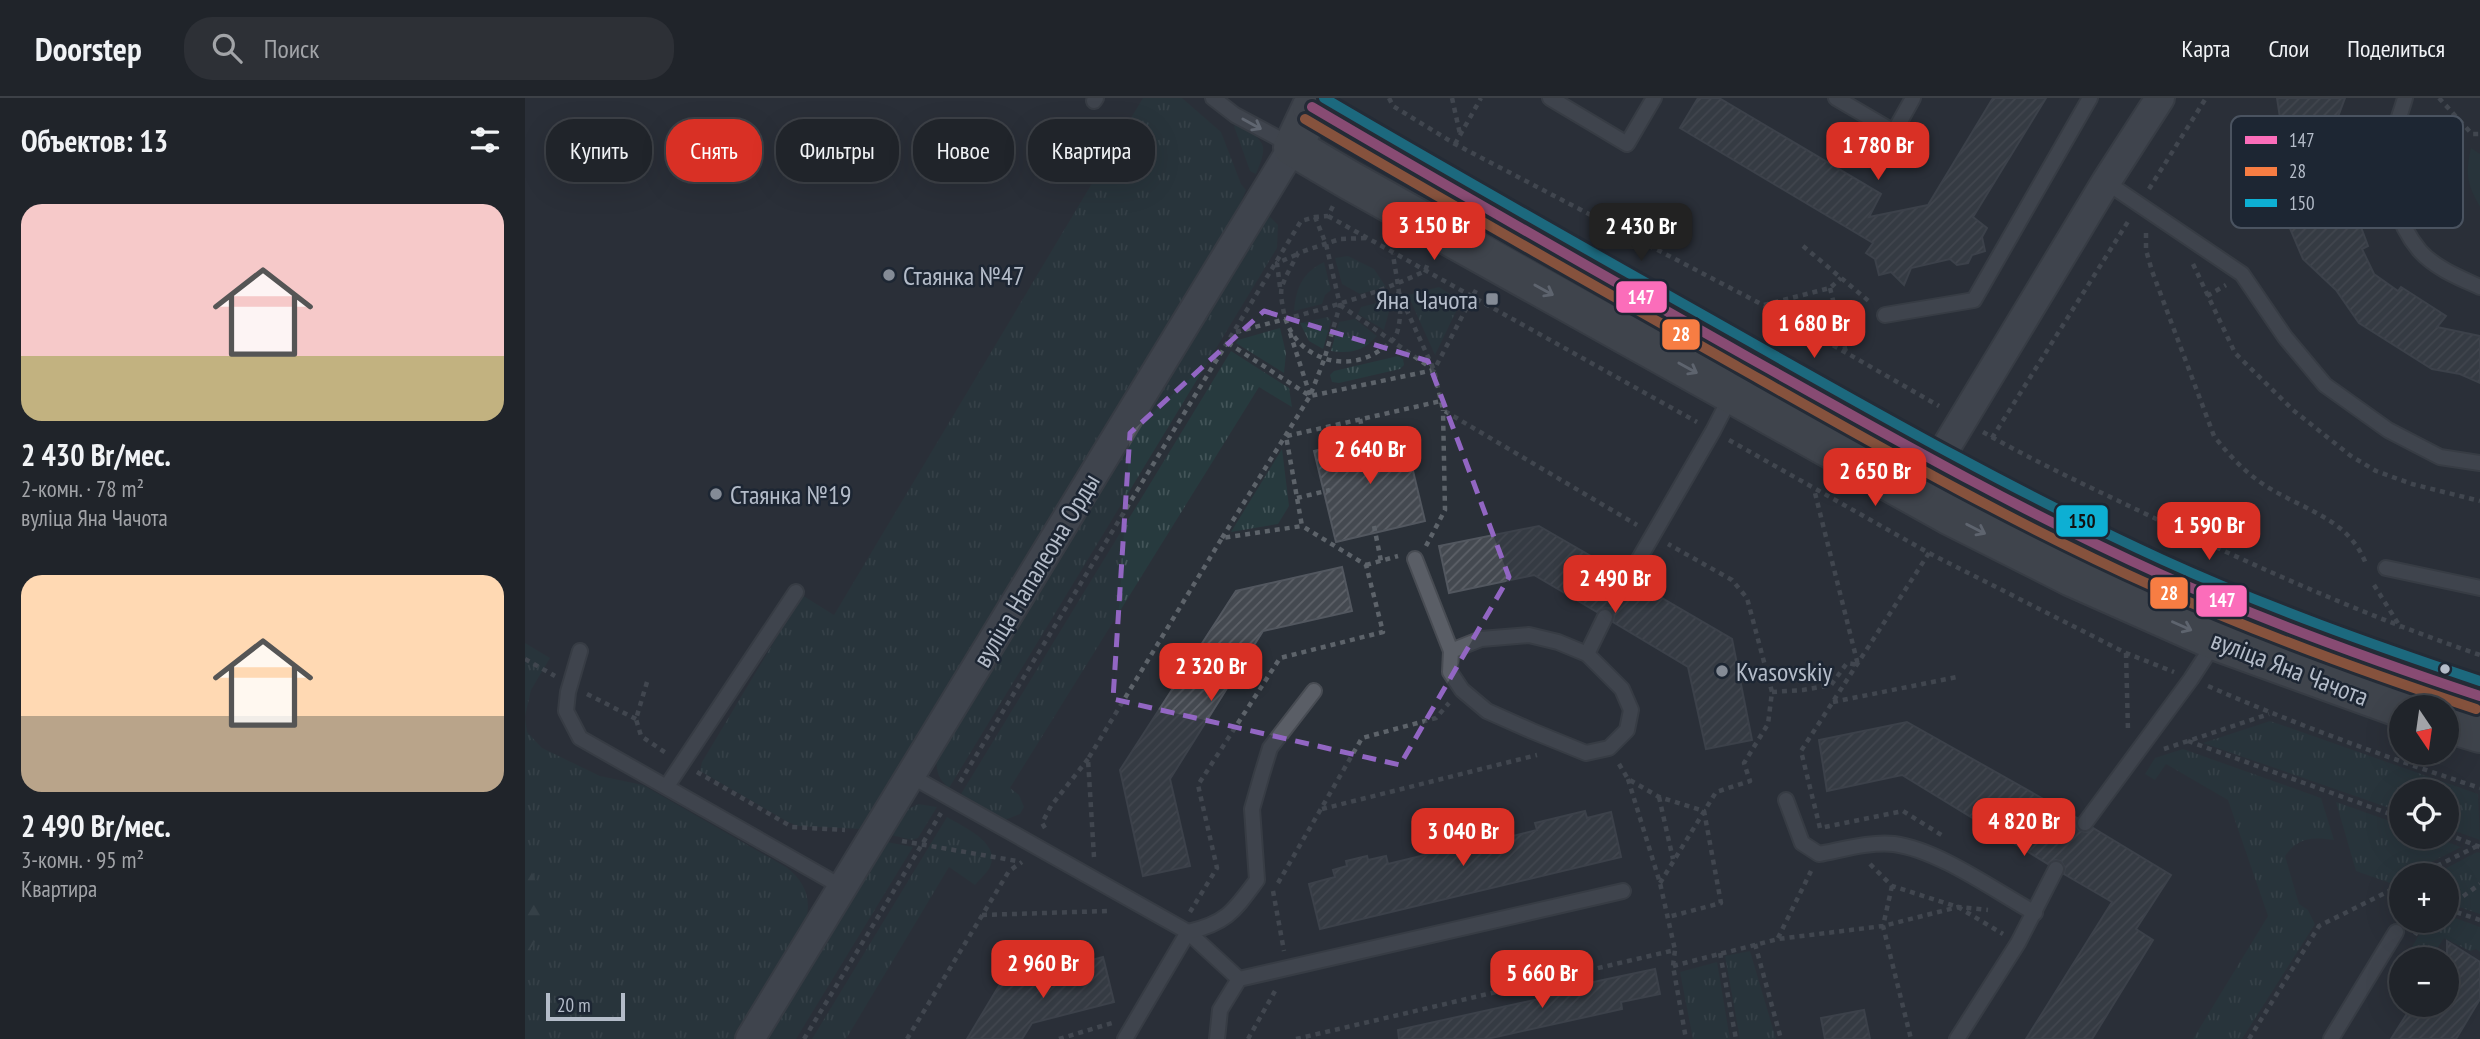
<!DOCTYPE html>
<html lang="ru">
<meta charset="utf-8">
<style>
body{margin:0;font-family:"PT Sans Narrow",sans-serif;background:#2d3036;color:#f1f3f6;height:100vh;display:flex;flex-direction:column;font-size:26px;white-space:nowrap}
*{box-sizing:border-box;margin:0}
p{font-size:23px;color:#a2a4a8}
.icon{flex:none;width:38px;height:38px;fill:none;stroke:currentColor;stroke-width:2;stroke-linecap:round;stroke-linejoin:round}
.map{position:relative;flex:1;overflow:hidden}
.drawer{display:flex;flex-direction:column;background:#20242a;width:525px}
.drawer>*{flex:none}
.guide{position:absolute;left:21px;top:21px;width:665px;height:63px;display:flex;gap:14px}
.needle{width:46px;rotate:167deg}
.tools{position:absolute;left:1864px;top:597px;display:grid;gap:14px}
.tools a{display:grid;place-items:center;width:70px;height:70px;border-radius:50%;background:#20242a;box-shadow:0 7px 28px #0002,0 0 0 2px #3d4147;font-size:35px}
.scale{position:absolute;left:21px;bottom:18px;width:79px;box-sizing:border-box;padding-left:7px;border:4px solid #b4bcc9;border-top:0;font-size:19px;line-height:24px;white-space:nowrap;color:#b4bcc9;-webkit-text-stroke:5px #1d2633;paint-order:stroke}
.price{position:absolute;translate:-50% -60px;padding:0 16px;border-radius:14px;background:#d93025;color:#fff;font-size:23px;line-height:46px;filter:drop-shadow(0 2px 4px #0008)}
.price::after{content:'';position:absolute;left:50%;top:42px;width:21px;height:16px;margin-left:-10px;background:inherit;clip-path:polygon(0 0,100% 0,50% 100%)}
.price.current{background:#222;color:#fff}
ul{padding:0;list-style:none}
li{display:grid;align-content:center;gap:14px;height:371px;padding:0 21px}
li span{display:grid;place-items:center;height:217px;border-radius:21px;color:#555}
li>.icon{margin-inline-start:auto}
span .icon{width:126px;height:126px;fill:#fffc;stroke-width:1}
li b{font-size:30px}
h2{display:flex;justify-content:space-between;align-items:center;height:84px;padding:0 21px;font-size:30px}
.pill{padding:0 24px;border-radius:28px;background:#20242a;box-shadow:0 7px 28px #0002,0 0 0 2px #3d4147;font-size:24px;line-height:63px}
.pill.current{background:#d93025;color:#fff}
header{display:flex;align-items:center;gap:42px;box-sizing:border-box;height:98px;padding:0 35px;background:#20242a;border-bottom:2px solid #3d4147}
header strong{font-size:33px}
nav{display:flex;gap:38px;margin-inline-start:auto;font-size:24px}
.search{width:490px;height:63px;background:#2d3036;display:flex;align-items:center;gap:18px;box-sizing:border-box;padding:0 24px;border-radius:28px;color:#a2a4a8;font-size:26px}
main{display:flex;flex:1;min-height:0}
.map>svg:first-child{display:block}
.grass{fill:url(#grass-tufts)}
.forest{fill:url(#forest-firs)}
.pitch{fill:#273a3e}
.building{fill:url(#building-hatch);stroke:#52575f;stroke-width:2}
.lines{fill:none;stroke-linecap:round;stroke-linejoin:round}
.service-casing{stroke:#484c53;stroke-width:18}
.minor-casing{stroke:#484c53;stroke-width:32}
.secondary-casing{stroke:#484c53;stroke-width:42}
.path{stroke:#5d636a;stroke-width:4.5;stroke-dasharray:5 5;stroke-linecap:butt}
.service{stroke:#5a5e66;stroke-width:14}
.minor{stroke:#5a5e66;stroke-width:28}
.secondary{stroke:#595d64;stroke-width:38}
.bus-1-casing{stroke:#1d2633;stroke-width:16}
.bus-2-casing{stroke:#1d2633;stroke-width:16}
.bus-3-casing{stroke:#1d2633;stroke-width:16}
.bus-1{stroke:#fb6dba;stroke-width:10}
.bus-2{stroke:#f77d43;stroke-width:10}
.bus-3{stroke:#0dafd3;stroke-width:10}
.oneway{stroke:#a2a9b5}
.oneway2{stroke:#9da4b0}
.marked{fill:none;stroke:#9266c3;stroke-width:5;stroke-dasharray:14 9;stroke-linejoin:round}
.poi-dot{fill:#848b96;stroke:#1d2633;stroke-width:2.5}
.bus-dot{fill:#b4bcc9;stroke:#1d2633;stroke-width:2.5}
.labels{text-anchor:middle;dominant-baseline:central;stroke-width:5;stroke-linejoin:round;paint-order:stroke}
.poi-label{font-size:26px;fill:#b4bcc9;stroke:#1d2633;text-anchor:start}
.street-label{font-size:26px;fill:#b4bcc9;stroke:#1d2633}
.key{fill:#1d2633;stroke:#4a5360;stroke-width:2}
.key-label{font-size:19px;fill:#b4bcc9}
.line-badge{stroke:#1d2633;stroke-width:2.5}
.badge-label{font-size:19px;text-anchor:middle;font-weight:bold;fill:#fff}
.pale-badge-label{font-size:19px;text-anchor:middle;font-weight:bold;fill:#111}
</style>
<header>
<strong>Doorstep</strong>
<div class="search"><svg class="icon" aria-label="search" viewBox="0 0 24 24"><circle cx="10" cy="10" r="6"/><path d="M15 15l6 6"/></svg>Поиск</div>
<nav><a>Карта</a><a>Слои</a><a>Поделиться</a></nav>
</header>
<main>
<section class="drawer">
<h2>Объектов: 13<svg class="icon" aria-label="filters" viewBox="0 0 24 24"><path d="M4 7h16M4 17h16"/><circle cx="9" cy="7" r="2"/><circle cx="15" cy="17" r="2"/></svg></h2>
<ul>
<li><span style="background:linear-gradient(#f6c9c9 70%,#c2b280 0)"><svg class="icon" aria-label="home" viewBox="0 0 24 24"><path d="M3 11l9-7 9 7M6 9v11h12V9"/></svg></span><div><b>2 430 Br/мес.</b><p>2-комн. · 78 m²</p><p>вуліца Яна Чачота</p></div></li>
<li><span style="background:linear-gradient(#ffd9b3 65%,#b9a48a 0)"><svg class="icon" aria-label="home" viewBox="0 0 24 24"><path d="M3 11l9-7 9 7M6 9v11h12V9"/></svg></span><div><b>2 490 Br/мес.</b><p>3-комн. · 95 m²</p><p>Квартира</p></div></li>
</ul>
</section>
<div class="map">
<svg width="1955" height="941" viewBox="0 0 1955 941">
<defs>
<pattern id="grass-tufts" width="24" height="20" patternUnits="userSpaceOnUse" patternTransform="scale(1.75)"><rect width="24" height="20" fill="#273a3e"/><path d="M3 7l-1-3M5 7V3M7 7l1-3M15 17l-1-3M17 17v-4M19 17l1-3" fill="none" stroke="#445559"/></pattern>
<pattern id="forest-firs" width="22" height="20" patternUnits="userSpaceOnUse" patternTransform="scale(1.75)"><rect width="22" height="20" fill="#273a3e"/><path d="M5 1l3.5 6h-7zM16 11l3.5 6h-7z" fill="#445559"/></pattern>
<pattern id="building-hatch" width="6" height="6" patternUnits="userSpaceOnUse" patternTransform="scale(1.75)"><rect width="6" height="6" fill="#444950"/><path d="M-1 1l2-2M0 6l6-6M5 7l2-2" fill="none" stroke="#5d6168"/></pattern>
</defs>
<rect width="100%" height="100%" fill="#2a3038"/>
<g class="grass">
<path d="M618 0H657L696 34 716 86 721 92 710 119 343 722 334 731 273 728 263 724 175 673 177 664 277 497 309 517Z"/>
<path d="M711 25C739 43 745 44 731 76L725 73 709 28Z"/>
<path d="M744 118 753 127 752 150 424 690C413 681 412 675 411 661Z"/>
<path d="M823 158 849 171 861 189 835 196 817 186 810 160Z"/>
<path d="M799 164 806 192 800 197 797 206 769 213C771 190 777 175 799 164Z"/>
<path d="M914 189 936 203 910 257 883 197Z"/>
<path d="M863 202 864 213 859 232 833 216 836 209Z"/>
<path d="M803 219 806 223 798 251 784 243 775 225Z"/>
<path d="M830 221 852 238C838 253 826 256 806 253L814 224Z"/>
<path d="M755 230 761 255 759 275 711 245 713 242Z"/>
<path d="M706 253 764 290 767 309 734 289 485 690 494 697 499 709 495 716 480 722 436 696Z"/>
<path d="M873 258 878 261 879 267 875 271 814 285 807 284 805 277 809 273Z"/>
<path d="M757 351 764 408 753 426 706 434Z"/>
<path d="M0 545 25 560 6 592 0 618Z"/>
<path d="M0 620 2 634 17 650 75 678 118 687 261 769C279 782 287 800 281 822L209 941H0Z"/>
<path d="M1745 623 1953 696 1955 742 1922 730V693H1876V714L1678 645Z"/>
<path d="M1658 651 1796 700 1809 742C1787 739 1774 739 1760 758L1774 806 1783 812 1790 826 1717 941H1668L1743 818 1703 702 1641 666 1630 682 1620 676 1630 660Z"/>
<path d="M1811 704 1876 727V738L1908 739 1936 749 1881 777H1876V779L1865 785 1831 773Z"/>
<path d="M393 706 412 709 393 740 387 742 366 737 380 713Z"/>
<path d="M422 719C438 729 476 744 465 769 462 775 455 781 450 787L424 769 321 941H287Z"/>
<path d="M362 744 388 749 271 941H241Z"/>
<path d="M1952 754 1955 755V816L1922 805V777H1908Z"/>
<path d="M1922 817 1955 829V854L1951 851 1945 853 1919 840 1905 861H1880L1902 823 1922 822Z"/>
<path d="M1225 853 1251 941H1215L1200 858Z"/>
<path d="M1192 864 1205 941H1168L1155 874Z"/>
</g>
<path class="forest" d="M0 756C14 795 33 822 0 857Z"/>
<path class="pitch" d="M1946 50 1955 56V109C1942 86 1940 76 1946 50Z"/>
<g class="building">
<path d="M1173 0H1194L1356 96 1344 119 1403 107 1468 0H1521L1448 119 1462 130 1457 139 1460 153 1447 157 1443 165 1432 167 1425 161 1386 170 1379 187 1366 174 1354 177 1350 161 1341 155 1348 145 1155 30Z"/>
<path d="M1752 0H1820L1802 48 1803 58 1812 83 1818 81 1843 148 1837 151 1849 176 1873 193 1876 189 1921 218 1912 229 1955 238V285L1935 276 1907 271 1834 225 1811 192 1778 161 1756 109 1760 53Z"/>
<path d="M878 331 900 423 811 444 789 353Z"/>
<path d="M1014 428 1095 475 1093 481 1098 488 1104 490 1111 485 1207 541 1227 642 1181 651 1163 569 1088 524 1089 518 1084 510 1075 511 1072 514 1009 477 924 495 914 448Z"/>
<path d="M817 469 827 513 738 533 645 681 665 768 618 778 595 672 711 493Z"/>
<path d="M1382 624 1552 720 1551 728 1555 733 1563 734 1568 730 1646 777 1611 831 1628 842 1567 941H1501L1587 804 1539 776 1540 770 1536 763 1530 762 1523 766 1377 677 1302 693 1294 642Z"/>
<path d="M1060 713 1062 720 1086 714 1096 759 795 831 784 786 810 779 808 772 822 768 821 763 842 758 843 762 861 758 863 766 908 755 906 746 920 743 919 739 941 734 942 740 957 737 959 745 1012 732 1010 725Z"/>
<path d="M1922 843 1955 864V901L1931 941H1866L1888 906H1922Z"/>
<path d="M578 859 589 904 507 925 497 941H442L475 886Z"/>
<path d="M1130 871 1135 896 1096 904 1097 911 962 941H874L873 932 1041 895 1040 890Z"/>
<path d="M1339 912 1345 941H1300L1296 920Z"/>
</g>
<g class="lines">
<g class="service-casing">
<g id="service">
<path d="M688 0 710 17 768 48"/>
<path d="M1025 0 1102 46 1129 0"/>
<path d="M1311 0 1369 34 1388 0"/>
<path d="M1880 0C1876 15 1869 31 1866 47 1859 82 1872 126 1895 153 1910 170 1935 180 1955 189"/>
<path d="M569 3 571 0"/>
<path d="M1581 84 1717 176 1760 239 1800 287 1863 332 1915 359 1955 365"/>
<path d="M1360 217 1449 202 1565 0"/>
<path d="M890 461 926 553 956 541 1004 537 1033 544 1062 556 1097 591 1106 612 1102 632 1084 650 1061 655 1007 633 962 613 937 592 925 574 926 553"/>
<path d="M1861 470 1955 490"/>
<path d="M1103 480 1188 333 1225 261"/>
<path d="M55 553 43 594 41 613 55 640 317 789"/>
<path d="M1062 556 1080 519"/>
<path d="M386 678 663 834 714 881"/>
<path d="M142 688 271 494"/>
<path d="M1261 702 1277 745 1294 756C1316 752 1347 743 1369 746 1414 752 1470 793 1510 815"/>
<path d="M1560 725 1666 581 1690 544"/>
<path d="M600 941 663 834C702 825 709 813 732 782L727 711 737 676 745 650 789 593"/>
<path d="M692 941 695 912 714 881 1098 793"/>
<path d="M1432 941 1493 845 1531 771"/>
<path d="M1806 941 1871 834"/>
</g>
</g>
<g class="minor-casing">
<g id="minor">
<path d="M1391 399 1581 84 1635 0"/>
<path d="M225 941 768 49"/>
</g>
</g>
<g class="secondary-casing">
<g id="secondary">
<path d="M791 0 768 49 824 82 1424 417 1547 479 1691 543 1876 610"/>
<path d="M787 9C932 95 1080 178 1227 261 1361 337 1495 413 1635 476 1739 523 1847 562 1955 598"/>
<path d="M1922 625 1955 635"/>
</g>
</g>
<g class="path">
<path d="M864 0 868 8 930 46 1238 207 1414 308"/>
<path d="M927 0 935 36"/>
<path d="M1914 0 1947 36H1955"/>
<path d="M930 46 956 0"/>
<path d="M1624 91 1681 0"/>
<path d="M803 118 1172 324"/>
<path d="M1621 135V152L1627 173 1689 338C1703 356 1717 371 1735 384 1773 411 1823 418 1841 466"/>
<path d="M841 140 815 141 773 155C768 166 760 178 757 189 755 195 757 204 758 210 765 258 818 279 857 251 864 246 871 241 873 231 879 207 871 180 868 156"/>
<path d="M1278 148 1346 205"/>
<path d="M1668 166 1710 255 1768 312 1826 358 1851 373 1887 386 1955 403"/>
<path d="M755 189 752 165 773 156"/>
<path d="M1305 190 1321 254"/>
<path d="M873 193 909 272 918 312 1112 427"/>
<path d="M1682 198 1701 187"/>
<path d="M815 207 906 270"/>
<path d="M1239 207 1305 190 1316 180"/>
<path d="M711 234C775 217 840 202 900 173L903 165"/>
<path d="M765 235 785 297"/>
<path d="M703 245 785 298 909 272 951 192"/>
<path d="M835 321 841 348"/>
<path d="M1458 334C1512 365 1569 391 1625 418 1733 470 1841 518 1955 557"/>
<path d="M762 338 916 303"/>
<path d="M1467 340 1604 122"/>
<path d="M1204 342 1404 455 1601 555 1649 574"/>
<path d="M772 400 805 392"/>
<path d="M849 428 856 463"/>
<path d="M697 440 785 298 799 262 815 207 801 146 790 119"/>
<path d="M901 448 920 412 918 312"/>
<path d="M1404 455 1276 653 1295 730 1378 713 1418 738"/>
<path d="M841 467 873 458"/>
<path d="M1849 487 1876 530"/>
<path d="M1601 555 1603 633"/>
<path d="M0 561 30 578"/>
<path d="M122 584 111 621 116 638 141 655"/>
<path d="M1683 588C1772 627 1863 660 1955 690"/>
<path d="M1247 594 1278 592 1306 587 1322 565 1333 567 1289 391"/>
<path d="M62 596 111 621"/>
<path d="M1308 604 1432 579"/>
<path d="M1663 643 1876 720"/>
<path d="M1639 651 1744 616"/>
<path d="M1094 666 1103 681 1134 699 1179 713 1196 805 1143 819"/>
<path d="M172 674 267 729 320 732"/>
<path d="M1103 681 1135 785 1150 852"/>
<path d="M435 684 776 123 790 119 803 118 808 108"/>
<path d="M1134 699 1148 761"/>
<path d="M797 711 1012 657"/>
<path d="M520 730 517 725 526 708 563 661"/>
<path d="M1922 736 1955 749"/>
<path d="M377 743 492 763"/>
<path d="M569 759 563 661 697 440 777 428 761 338"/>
<path d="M1345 766 1367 788 1433 809 1478 836"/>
<path d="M1894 777 1952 748"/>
<path d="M753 785 837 640 911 620 924 605"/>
<path d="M1135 785 1191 694 1225 683 1219 665 1243 626 1247 594 1222 500 1207 482 1143 446"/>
<path d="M1367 788 1358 828 1386 941"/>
<path d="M1866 792 1876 786"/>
<path d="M748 793 759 853"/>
<path d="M1922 810 1955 786"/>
<path d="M1922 811 1955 822"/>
<path d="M665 814 692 770 673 687 755 560 858 534 841 467 777 428"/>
<path d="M457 817 582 813"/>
<path d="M1890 837 1899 822"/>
<path d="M1253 840 1286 773"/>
<path d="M1230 846 1256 941"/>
<path d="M1195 855 1211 941"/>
<path d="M1148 868 1253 841 1358 828 1433 809 1463 812"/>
<path d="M279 941 416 715"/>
<path d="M382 941 484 773 497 764"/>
<path d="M534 941 587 925"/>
<path d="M723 941 750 893"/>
<path d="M771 941 1150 852 1148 868 1161 941"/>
<path d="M1724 941 1794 828 1866 792 1876 795"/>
</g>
<use href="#service" class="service"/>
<use href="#minor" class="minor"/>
<use href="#secondary" class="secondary"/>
<g class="bus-1-casing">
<path id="bus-1" d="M787 9C931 94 1076 176 1221 258 1357 334 1493 412 1635 476 1739 523 1847 562 1955 598"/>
</g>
<g class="bus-2-casing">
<path id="bus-2" d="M780 21C924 106 1070 188 1215 270 1351 347 1487 425 1630 489 1734 536 1842 575 1951 611"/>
</g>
<g class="bus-3-casing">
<path id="bus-3" d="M799 0C940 83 1082 163 1224 243 1360 320 1496 397 1638 462 1741 509 1848 547 1955 583"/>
</g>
<use href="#bus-1" class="bus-1"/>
<use href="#bus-2" class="bus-2"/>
<use href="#bus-3" class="bus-3"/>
</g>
<defs><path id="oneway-shaft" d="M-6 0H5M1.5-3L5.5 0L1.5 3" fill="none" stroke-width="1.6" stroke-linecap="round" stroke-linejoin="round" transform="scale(1.75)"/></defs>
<use class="oneway" href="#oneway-shaft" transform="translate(727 26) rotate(29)"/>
<g class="oneway2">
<use href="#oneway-shaft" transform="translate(1019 192) rotate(29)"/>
<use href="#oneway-shaft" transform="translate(1163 270) rotate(29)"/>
<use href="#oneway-shaft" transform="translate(1451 431) rotate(27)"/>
<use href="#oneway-shaft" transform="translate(1657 528) rotate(24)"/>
</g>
<path d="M0 0H1955V941H0ZM739 213 903 263 984 479 875 667 588 601 605 335Z" fill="#2a3038" fill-opacity=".55" fill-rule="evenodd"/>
<path class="marked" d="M739 213 903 263 984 479 875 667 588 601 605 335Z"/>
<g class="poi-dot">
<circle cx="364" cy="177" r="7"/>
<rect x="960" y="194" width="14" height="14" rx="3.5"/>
<circle cx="191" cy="396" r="7"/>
<circle cx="1197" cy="573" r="7"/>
</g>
<circle class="bus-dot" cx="1920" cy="571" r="6"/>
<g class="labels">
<g class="poi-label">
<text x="378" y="177">Стаянка №47</text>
<text x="953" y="201" text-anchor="end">Яна Чачота</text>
<text x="205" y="396">Стаянка №19</text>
<text x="1211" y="573">Kvasovskiy</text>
</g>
<g class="street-label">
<text transform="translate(511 472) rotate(-59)">вуліца Напалеона Орды</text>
<text transform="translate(1765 570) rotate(21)">вуліца Яна Чачота</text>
</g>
</g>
<rect x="1706" y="18" width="232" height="112" rx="10" class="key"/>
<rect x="1720" y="38" width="32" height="8" fill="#fb6dba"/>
<rect x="1720" y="69" width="32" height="9" fill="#f77d43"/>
<rect x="1720" y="101" width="32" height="8" fill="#0dafd3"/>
<g class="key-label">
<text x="1764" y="49">147</text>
<text x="1764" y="80">28</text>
<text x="1764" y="112">150</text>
</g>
<g class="line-badge">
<rect x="1090" y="182" width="53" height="34" rx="7" fill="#fb6dba"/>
<rect x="1136" y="220" width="40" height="33" rx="7" fill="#f77d43"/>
<rect x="1530" y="406" width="54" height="34" rx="7" fill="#0dafd3"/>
<rect x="1624" y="478" width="40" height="34" rx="7" fill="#f77d43"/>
<rect x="1670" y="486" width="53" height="34" rx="7" fill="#fb6dba"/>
</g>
<g class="badge-label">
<text x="1116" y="206">147</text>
<text x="1156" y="243">28</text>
<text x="1644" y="502">28</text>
<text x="1697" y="509">147</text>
</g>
<g class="pale-badge-label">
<text x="1557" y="430">150</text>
</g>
</svg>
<div class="tools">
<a><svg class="needle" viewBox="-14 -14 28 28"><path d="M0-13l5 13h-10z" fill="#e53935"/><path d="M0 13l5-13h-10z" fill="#a2a4a8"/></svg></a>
<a><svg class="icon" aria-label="locate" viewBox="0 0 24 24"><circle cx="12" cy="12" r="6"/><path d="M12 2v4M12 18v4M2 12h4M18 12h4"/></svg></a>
<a>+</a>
<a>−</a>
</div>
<div class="scale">20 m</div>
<b class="price" style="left:1353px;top:84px">1 780 Br</b>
<b class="price" style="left:909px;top:164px">3 150 Br</b>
<b class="price current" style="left:1116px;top:165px">2 430 Br</b>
<b class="price" style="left:1289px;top:262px">1 680 Br</b>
<b class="price" style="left:845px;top:388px">2 640 Br</b>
<b class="price" style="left:1350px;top:410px">2 650 Br</b>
<b class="price" style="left:1684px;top:464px">1 590 Br</b>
<b class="price" style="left:1090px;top:517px">2 490 Br</b>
<b class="price" style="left:686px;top:605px">2 320 Br</b>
<b class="price" style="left:1499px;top:760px">4 820 Br</b>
<b class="price" style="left:938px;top:770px">3 040 Br</b>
<b class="price" style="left:518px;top:902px">2 960 Br</b>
<b class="price" style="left:1017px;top:912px">5 660 Br</b>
<div class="guide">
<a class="pill">Купить</a>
<a class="pill current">Снять</a>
<a class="pill">Фильтры</a>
<a class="pill">Новое</a>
<a class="pill">Квартира</a>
</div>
</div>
</main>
